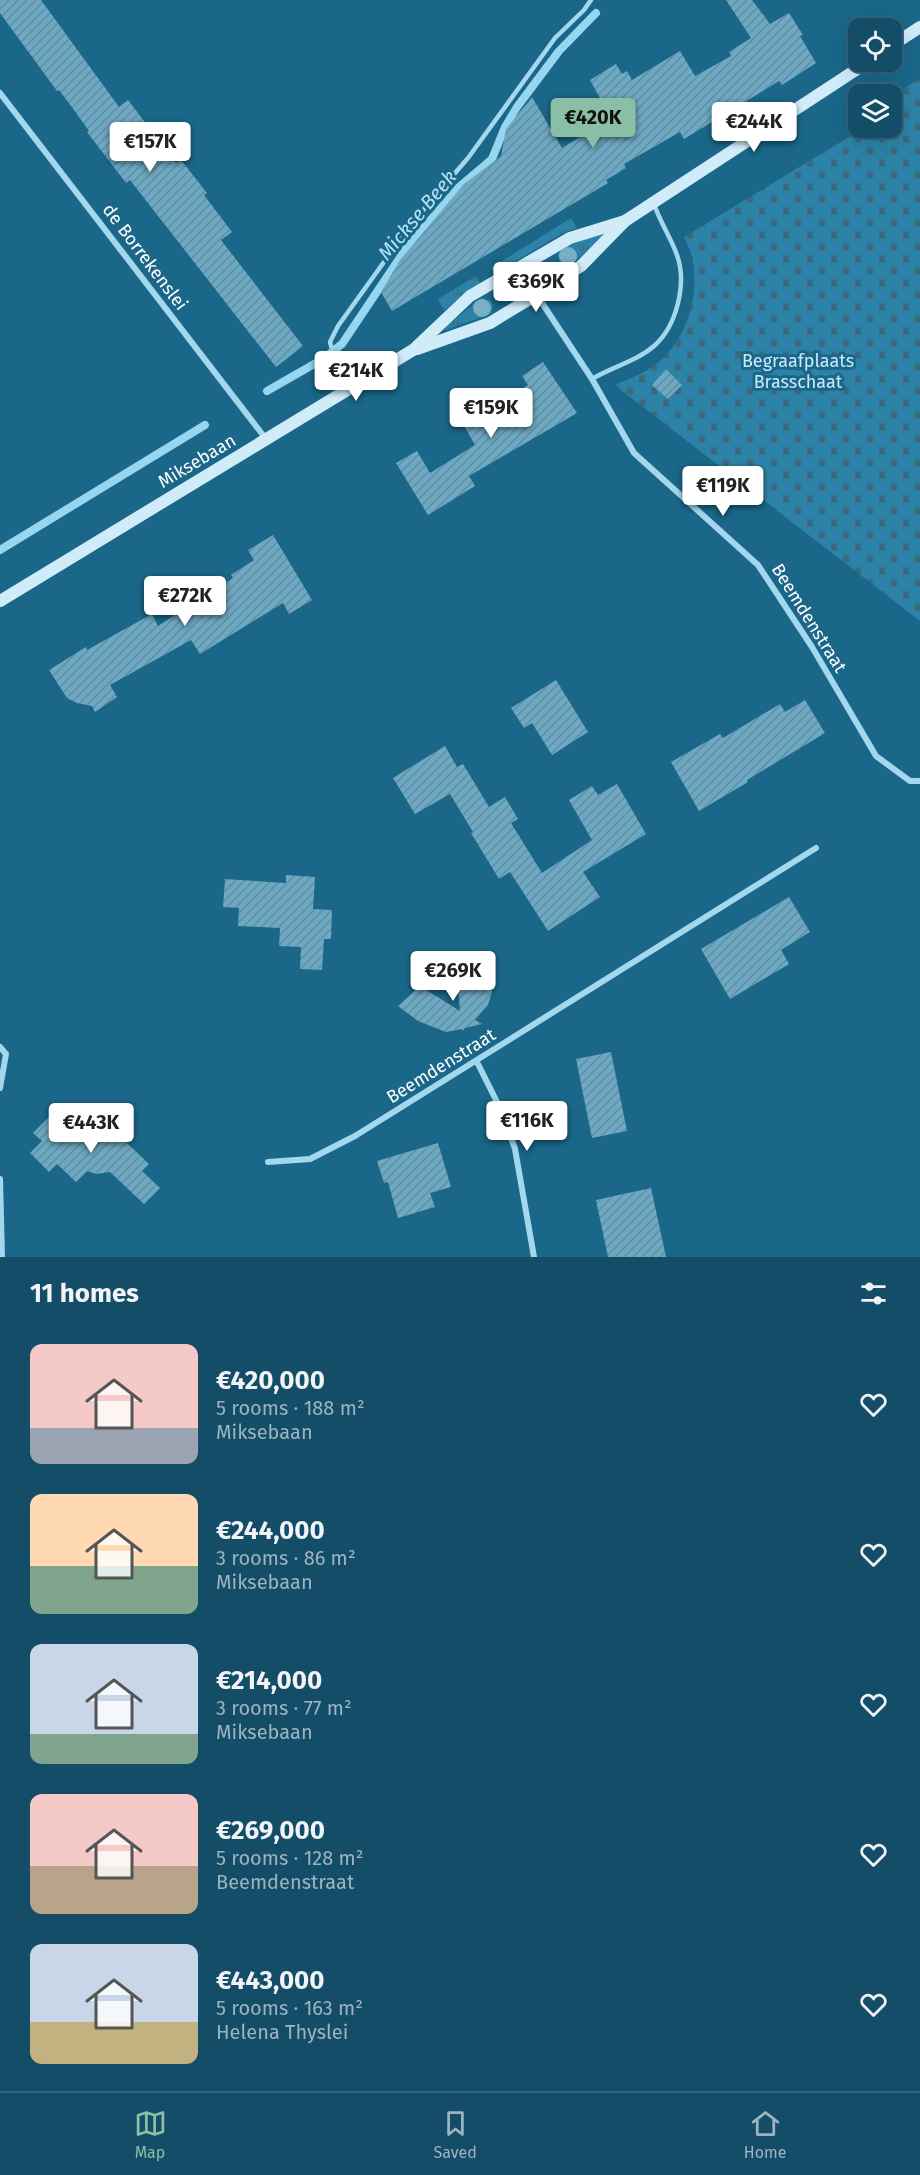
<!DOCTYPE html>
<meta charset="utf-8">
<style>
body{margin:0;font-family:"Fira Sans",sans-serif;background:#1d546d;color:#f1f3f6;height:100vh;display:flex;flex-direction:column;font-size:22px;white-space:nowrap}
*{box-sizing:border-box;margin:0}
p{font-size:20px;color:#9db4c0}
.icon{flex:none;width:33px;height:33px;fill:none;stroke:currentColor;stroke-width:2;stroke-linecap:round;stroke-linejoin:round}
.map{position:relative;height:1257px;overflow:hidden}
.panel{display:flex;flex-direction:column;background:#144d67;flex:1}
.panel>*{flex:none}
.buttons{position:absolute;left:848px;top:18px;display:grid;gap:12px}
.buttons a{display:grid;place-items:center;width:54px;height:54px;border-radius:12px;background:#144d67;box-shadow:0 6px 24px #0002,0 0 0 2px #33647b;font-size:30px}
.price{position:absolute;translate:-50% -51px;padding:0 14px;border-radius:6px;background:#fff;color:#222;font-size:20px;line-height:39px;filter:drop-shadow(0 2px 3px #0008)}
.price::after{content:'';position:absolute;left:50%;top:36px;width:18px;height:14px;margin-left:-9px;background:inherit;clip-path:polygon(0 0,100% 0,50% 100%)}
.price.selected{background:#8abfa5;color:#111}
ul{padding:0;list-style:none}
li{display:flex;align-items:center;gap:18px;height:150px;padding:0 30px}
li span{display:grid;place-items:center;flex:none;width:168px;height:120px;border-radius:12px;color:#555}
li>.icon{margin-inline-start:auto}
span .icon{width:72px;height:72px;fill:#fffc;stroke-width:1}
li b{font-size:26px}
h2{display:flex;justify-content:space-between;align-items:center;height:72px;padding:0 30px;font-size:26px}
.dock{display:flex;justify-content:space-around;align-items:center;height:84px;border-top:2px solid #33647b;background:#144d67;font-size:16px;color:#9db4c0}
.dock a{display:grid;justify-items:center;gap:3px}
.dock .selected{color:#8abfa5}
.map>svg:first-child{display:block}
.grass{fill:url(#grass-tufts)}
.cemetery{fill:url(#cemetery-stones)}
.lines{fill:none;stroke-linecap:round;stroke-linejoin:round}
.stream{stroke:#96d6ef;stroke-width:8}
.building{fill:url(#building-hatch)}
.lane{stroke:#a3d7ed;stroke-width:4.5}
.street{stroke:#a3d7ed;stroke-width:6}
.secondary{stroke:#d0ecf9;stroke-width:12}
.tree{fill:#7ab0c7}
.labels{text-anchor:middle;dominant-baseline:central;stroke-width:6;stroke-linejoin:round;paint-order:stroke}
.street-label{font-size:18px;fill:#fff;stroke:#1a6789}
.park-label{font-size:18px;fill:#c9ebf9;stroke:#1a6789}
.water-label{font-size:20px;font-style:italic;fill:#b3e2f5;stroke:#1a6789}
</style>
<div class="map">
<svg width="920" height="1257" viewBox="0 0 920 1257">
<defs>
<pattern id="grass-tufts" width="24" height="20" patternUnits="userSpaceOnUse" patternTransform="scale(1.5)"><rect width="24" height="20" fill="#2d83a7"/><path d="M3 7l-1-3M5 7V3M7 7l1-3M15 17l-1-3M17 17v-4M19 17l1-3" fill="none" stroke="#3b6a7e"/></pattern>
<pattern id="cemetery-stones" width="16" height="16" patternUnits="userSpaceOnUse" patternTransform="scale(1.5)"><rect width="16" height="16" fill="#2d83a7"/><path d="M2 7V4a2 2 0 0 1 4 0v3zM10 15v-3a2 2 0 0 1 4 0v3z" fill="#3b6a7e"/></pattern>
<pattern id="building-hatch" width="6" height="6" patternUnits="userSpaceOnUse" patternTransform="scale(1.5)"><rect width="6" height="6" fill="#6da9c3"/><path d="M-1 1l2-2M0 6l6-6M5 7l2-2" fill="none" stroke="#638d9f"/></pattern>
</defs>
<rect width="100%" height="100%" fill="#1a6789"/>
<g class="grass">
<path d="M571 218 577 228 561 234 494 274 491 268Z"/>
<path d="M605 231V236L570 265 566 258 560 262 558 256 560 250Z"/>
<path d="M476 276 480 283 468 290 444 311 438 299Z"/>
<path d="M481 298 491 301 493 307 491 314 445 330 446 327Z"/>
</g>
<path class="cemetery" d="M920 78V621L621 390 616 384C632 378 648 372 661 360 693 331 705 275 684 237L859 131 854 122 858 119V128H891V97Z"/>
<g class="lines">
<g class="stream">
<path d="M267 391 323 359 342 344 407 247 459 187 492 159 505 127 517 107 559 51 596 13"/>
<path d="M0 550 205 425"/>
</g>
</g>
<g class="building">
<path d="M0 0H41L119 107 128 100 176 163 181 160 207 193 204 195 232 232 221 240 303 346 276 367 130 180 126 183 87 132 89 131 74 110 59 90 57 91 0 13Z"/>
<path d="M726 0H752L770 24 789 13 803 35 800 36 816 63 782 85 779 81 684 139 680 132 624 164 626 168 606 180 608 183 392 311 381 292 400 260 464 184 501 156 506 129 532 97 562 148 601 124 597 119 608 113 590 80 616 64 622 74 627 71 632 80 680 51 695 76 731 56 729 52 751 38Z"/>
<path d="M543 362 577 413 469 476 475 486 428 515 396 463 417 451 430 473 475 445 463 424 528 385 522 376Z"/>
<path d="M666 369 682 385 668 399 652 385Z"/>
<path d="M273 535 312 600 289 614 283 603 200 654 191 640 110 685 117 697 95 712 92 706 77 703 67 698 49 670 86 647 87 650 152 614 158 626 233 578 231 575 254 560 248 550Z"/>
<path d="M556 680 588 732 552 755 532 723 524 728 511 708Z"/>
<path d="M805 700 825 733 747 780 748 782 699 811 671 762 720 734 723 738 780 704 785 712Z"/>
<path d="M445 746 457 767 463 764 489 807 505 797 518 819 511 823 542 873 592 840 569 800 592 786 598 795 617 784 646 834 583 872 600 897 548 931 510 872 499 879 471 833 473 832 450 794 415 814 393 778Z"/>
<path d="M286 875 315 877 313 909 332 910 331 939H324L322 970 300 969 301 947 279 946 280 928 238 926 239 908 223 907 225 879 286 883Z"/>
<path d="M789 897 810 932 781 950 789 964 730 999 701 949Z"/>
<path d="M456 966H489L492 992 488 1005 475 1020 482 1024 465 1028 462 1031V1029L446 1032 418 1021 398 1006 420 986 460 1011Z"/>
<path d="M611 1052 627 1131 592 1138 576 1059Z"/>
<path d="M60 1110 66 1116 70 1112 97 1137 108 1125 149 1164 142 1171 160 1188 144 1204 110 1172 96 1174 87 1171 76 1182 57 1164 49 1172 30 1153 42 1141 33 1133 54 1112 56 1114Z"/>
<path d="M438 1143 451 1187 430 1193 435 1207 398 1218 388 1182 384 1183 377 1161Z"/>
<path d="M651 1188 666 1257H608L596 1200Z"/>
</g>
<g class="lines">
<g class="lane">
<path d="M592 379C612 367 637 361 654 346 677 326 687 283 677 255 671 238 660 222 654 204"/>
<path d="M349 387 335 361 330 342 338 326 412 223 468 158 555 38 584 10 591 0"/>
</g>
<g class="street">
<path d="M0 93 266 439"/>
<path d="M519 268 592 379 634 453 758 565 812 647 876 756 910 781H920"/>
<path d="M0 1047 6 1054 0 1088"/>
<path d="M477 1062 502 1112 515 1149 534 1257"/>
<path d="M268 1162 310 1159 355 1136 816 848"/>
<path d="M0 1179 2 1257"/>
</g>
<g class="secondary">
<path d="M891 46 920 27"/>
<path d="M417 349 490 323 536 295 581 266 625 221 868 62"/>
<path d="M0 601 413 350 470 296 570 238 625 221"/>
</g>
</g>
<g class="tree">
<circle cx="568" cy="256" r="9"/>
<circle cx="482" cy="308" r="9"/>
</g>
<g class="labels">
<g class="street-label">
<text transform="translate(145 257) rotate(53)">de Borrekenslei</text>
<text transform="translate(197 461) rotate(-31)">Miksebaan</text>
<text transform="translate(809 618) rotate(58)">Beemdenstraat</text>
<text transform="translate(441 1066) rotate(-32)">Beemdenstraat</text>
</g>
<g class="park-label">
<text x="798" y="361">Begraafplaats<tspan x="798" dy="21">Brasschaat</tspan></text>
</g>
<g class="water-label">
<text transform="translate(417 215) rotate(-50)">Mickse Beek</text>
</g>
</g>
</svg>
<div class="buttons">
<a><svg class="icon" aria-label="locate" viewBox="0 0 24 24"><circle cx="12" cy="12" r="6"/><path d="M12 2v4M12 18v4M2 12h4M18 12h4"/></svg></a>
<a><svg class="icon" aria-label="layers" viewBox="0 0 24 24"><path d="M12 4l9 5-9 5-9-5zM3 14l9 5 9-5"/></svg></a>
</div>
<b class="price selected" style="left:593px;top:149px">€420K</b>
<b class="price" style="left:754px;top:153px">€244K</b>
<b class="price" style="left:150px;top:173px">€157K</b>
<b class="price" style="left:536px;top:313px">€369K</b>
<b class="price" style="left:356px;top:402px">€214K</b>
<b class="price" style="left:491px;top:439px">€159K</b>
<b class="price" style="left:723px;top:517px">€119K</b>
<b class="price" style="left:185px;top:627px">€272K</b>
<b class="price" style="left:453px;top:1002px">€269K</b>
<b class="price" style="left:527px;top:1152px">€116K</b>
<b class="price" style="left:91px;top:1154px">€443K</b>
</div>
<section class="panel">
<h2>11 homes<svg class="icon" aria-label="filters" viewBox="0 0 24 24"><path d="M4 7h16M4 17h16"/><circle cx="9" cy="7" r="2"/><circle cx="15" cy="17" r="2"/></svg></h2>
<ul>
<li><span style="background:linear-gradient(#f6c9c9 70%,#9aa5b1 0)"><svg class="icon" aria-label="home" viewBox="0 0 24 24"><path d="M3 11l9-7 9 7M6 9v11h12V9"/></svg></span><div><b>€420,000</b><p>5 rooms · 188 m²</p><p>Miksebaan</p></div><svg class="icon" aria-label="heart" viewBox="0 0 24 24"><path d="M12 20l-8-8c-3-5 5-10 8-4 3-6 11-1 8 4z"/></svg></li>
<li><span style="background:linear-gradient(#ffd9b3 60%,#7fa58c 0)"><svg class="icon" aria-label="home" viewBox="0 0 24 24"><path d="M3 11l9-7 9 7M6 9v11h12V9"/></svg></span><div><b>€244,000</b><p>3 rooms · 86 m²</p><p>Miksebaan</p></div><svg class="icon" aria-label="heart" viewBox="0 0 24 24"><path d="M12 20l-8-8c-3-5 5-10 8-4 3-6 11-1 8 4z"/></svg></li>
<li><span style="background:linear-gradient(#c9d6e8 75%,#7fa58c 0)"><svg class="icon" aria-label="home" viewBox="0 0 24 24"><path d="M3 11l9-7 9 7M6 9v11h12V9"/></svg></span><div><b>€214,000</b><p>3 rooms · 77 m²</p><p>Miksebaan</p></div><svg class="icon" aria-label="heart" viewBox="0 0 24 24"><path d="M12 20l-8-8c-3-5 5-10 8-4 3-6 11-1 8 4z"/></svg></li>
<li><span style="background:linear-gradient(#f6c9c9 60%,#b9a48a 0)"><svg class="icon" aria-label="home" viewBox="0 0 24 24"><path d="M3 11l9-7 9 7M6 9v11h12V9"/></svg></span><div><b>€269,000</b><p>5 rooms · 128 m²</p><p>Beemdenstraat</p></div><svg class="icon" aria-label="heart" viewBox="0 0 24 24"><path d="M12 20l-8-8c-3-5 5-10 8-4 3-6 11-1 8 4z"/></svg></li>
<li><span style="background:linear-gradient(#c9d6e8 65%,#c2b280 0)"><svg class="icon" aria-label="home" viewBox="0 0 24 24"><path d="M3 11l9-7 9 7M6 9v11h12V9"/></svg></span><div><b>€443,000</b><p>5 rooms · 163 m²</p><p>Helena Thyslei</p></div><svg class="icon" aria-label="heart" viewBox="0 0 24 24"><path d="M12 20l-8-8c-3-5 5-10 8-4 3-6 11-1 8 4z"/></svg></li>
</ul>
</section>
<nav class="dock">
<a class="selected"><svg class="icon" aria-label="map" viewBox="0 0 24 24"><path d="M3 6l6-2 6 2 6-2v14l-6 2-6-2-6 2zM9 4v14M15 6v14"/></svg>Map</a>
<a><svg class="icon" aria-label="saved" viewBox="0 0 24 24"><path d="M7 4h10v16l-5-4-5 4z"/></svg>Saved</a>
<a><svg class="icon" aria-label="home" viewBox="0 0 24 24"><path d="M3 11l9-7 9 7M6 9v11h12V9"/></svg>Home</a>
</nav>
